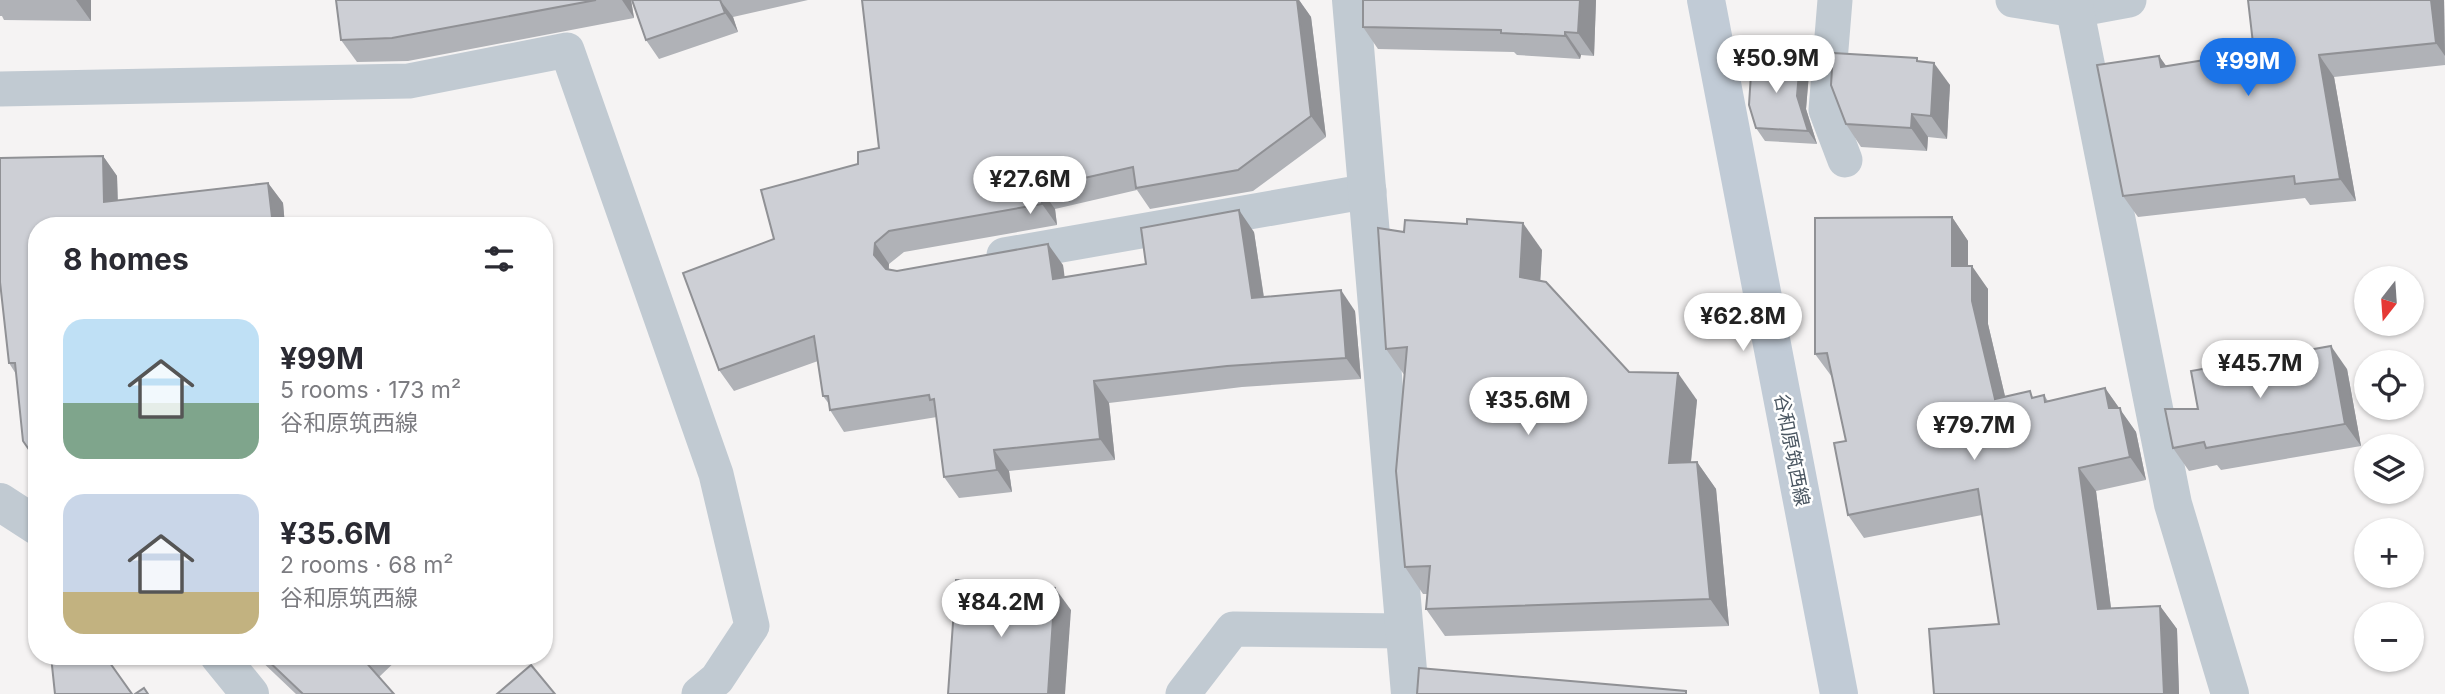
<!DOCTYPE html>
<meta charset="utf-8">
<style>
body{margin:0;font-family:Inter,"Noto Sans JP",sans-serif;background:#f2f2f3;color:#2b2b33;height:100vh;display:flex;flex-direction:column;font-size:26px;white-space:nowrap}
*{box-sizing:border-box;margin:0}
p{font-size:23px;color:#7c7c81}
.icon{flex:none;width:38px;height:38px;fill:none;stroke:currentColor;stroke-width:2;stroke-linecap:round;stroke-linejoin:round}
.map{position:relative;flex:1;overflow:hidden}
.drawer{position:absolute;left:28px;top:217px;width:525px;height:448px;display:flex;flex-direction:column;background:#fff;border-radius:28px;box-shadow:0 2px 5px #0004}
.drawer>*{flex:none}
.needle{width:46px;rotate:197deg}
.tools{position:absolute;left:2354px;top:266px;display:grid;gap:14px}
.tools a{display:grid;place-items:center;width:70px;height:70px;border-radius:50%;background:#fff;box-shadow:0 2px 5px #0004;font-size:35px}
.price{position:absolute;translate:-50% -60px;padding:0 16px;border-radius:24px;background:#fff;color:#222;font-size:23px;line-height:46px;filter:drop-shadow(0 2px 4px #0008)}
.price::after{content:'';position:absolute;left:50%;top:42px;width:21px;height:16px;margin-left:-10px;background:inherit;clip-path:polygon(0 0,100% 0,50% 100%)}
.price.selected{background:#1a73e8;color:#fff}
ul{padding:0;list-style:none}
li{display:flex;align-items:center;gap:21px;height:175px;padding:0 35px}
li span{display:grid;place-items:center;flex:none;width:196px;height:140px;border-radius:21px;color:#555}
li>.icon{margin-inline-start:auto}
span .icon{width:84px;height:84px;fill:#fffc;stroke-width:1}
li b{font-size:30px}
h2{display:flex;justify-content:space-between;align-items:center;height:84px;padding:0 35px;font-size:30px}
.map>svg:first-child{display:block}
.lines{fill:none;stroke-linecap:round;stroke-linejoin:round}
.lane{stroke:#c1cad2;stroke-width:35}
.street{stroke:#c1cad2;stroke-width:38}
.secondary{stroke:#c1cbd6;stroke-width:38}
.wall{fill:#b0b2b7}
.shaded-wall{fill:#909195}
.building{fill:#cdcfd5;stroke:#909195;stroke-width:2}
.labels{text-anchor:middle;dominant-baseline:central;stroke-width:5;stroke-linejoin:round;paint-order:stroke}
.street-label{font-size:19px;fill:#4a5661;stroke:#fff}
</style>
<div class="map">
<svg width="2445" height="694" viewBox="0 0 2445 694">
<rect width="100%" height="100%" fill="#f5f3f3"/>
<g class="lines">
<g class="lane">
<path d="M1835 0 1826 110 1845 160"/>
<path d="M2013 0 2075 10 2129 0"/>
<path d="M0 89 409 81 567 50 716 474 752 626 717 679 699 694"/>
<path d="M1004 255 1369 191"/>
<path d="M1183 694 1233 629 1405 631"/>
</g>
<g class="street">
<path d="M1351 0 1410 694"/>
<path d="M2073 0 2173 504 2230 694"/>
<path d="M0 502 37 526"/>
<path d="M219 656 250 694"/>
</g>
<path class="secondary" d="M1706 0 1839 694"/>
</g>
<g class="wall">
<path d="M0 0H91V21L4 20 2 16H0Z"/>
<path d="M336 0H631L634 18 408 61 357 62 341 40Z"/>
<path d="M632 0H808L733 17 738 32 659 59 646 40Z"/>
<path d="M862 0H1299L1311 17 1326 137 1253 191 1150 209 1137 190 1055 209 1057 225 904 252 889 264V270L897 271 1063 265 1064 277 1146 264 1254 232 1264 297 1355 311 1361 379 1242 387 1109 403 1115 460 1009 471 1012 492 959 498 944 477 937 417 844 432 830 410 829 404 823 396 818 361 734 391 719 370 774 239 858 164 879 148Z"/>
<path d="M1596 0 1594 56 1581 55 1580 59 1517 55 1514 52 1378 49 1363 27Z"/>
<path d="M2248 0H2444L2445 65 2334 77 2356 201 2310 205 2305 198 2138 217 2123 196 2159 56 2166 66 2254 52Z"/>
<path d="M1917 58 1919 62 1950 85 1947 139 1928 137 1927 151 1861 147 1846 124Z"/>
<path d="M1800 61 1809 73 1806 109 1817 144 1765 141 1756 128Z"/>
<path d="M103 156 117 176 118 200 268 183 283 203 285 226H37V461L23 441 16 374 9 363 0 282V158Z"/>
<path d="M1952 217 1968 241V266L1988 289V324L2005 396 2034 397 2044 395 2048 401 2105 388 2136 432 2146 480 2096 491 2111 608 2160 606 2177 629 2179 694H1934L1999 624 1982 515 1864 538 1848 515 1846 441 1832 377 1815 354Z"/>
<path d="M1404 232 1542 250 1540 281 1629 372 1697 400 1691 462H1697L1716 489 1729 626 1445 636 1426 609 1428 594H1423L1405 567V376L1386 349Z"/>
<path d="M2347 369 2361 446 2221 470 2217 465 2189 471 2173 448 2198 409Z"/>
<path d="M256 656H401L379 677 394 694H296Z"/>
</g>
<g class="shaded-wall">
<path d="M76 0H91V21Z"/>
<path d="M622 0H631L634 18Z"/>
<path d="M720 0 733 17 738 32 725 13Z"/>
<path d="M1297 0H1299L1311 17 1326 137 1311 116Z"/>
<path d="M1580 0H1596L1594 56 1578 33Z"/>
<path d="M2431 0H2444L2445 56 2436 43Z"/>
<path d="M1565 32 1581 55 1580 59 1565 36Z"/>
<path d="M2319 55 2334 77 2356 201 2340 179Z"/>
<path d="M2159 56 2174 77 2161 67Z"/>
<path d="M1800 61 1809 73 1806 109 1817 144 1808 131 1797 96Z"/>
<path d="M1934 63 1950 85 1947 139 1931 116Z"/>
<path d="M1912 114 1928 137 1927 151 1911 128Z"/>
<path d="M103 156 117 176 118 222 104 202Z"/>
<path d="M268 183 283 203 285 226H273Z"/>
<path d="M1040 188 1055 209 1057 225 1042 204Z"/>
<path d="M1239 210 1254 232 1267 319 1252 298Z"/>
<path d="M1952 217 1968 241V289L1952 266Z"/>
<path d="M1523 223 1542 250 1539 304 1520 277Z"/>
<path d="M875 243 889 264 888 276 874 255Z"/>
<path d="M1048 244 1063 265 1068 301 1053 279Z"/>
<path d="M1972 266 1988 289V324L2011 422 1995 399 1972 301Z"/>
<path d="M1341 290 1355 311 1361 379 1346 358Z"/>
<path d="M2331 346 2347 369 2361 446 2345 424Z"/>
<path d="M1678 373 1697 400 1688 490 1669 463Z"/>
<path d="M1094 381 1109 403 1115 460 1100 439Z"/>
<path d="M2105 388 2136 432 2146 480 2130 457 2109 408Z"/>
<path d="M994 450 1009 471 1012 492 997 470Z"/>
<path d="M1697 462 1716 489 1729 626 1710 599Z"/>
<path d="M2079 468 2096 491 2114 632 2098 609Z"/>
<path d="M1055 588 1071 610 1065 694H1048Z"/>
<path d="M2160 606 2177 629 2179 694H2164Z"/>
</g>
<g class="building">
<path d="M336 0H596L392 38 341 40Z"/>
<path d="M632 0H720L725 13 646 40Z"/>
<path d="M862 0H1297L1311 116 1238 170 1136 188 1133 167 1040 188 1042 204 889 231 875 243 874 255 886 269 897 271 1048 244 1053 279 1146 264 1141 228 1239 210 1252 298 1341 290 1346 358 1227 366 1094 381 1100 439 994 450 997 470 944 477 934 399 930 400 929 395 830 410 828 396H823L814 336 719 370 683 273 774 239 761 190 858 164V152L879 148Z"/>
<path d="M1363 0H1580L1578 33 1565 32V36L1501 33V30L1363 27Z"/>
<path d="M2248 0H2431L2436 43 2319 55 2340 179 2295 184 2294 176 2123 196 2097 65 2159 56 2161 67 2254 52Z"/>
<path d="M1833 53 1917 58V61L1934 63 1931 116 1912 114 1911 128 1846 124 1831 85Z"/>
<path d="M1752 58 1800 61 1797 96 1808 131 1756 128 1749 105Z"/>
<path d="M103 156 104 202 268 183 273 226H37V461L23 441 15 363H9L0 282V158Z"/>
<path d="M1952 217V266H1972V301L1995 399 2030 391 2032 398 2044 395 2045 402 2105 388 2109 408H2120L2130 457 2079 468 2098 609 2160 606 2164 694H1934L1929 629 1999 624 1978 489 1848 515 1834 443 1846 441 1827 353 1815 354V218Z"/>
<path d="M1467 219 1523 223 1520 277 1546 282 1629 372 1678 373 1669 463 1697 462 1710 599 1426 609 1430 566 1405 567 1396 471 1407 347 1386 349 1378 228 1404 232 1405 220 1467 224Z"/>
<path d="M2331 346 2345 424 2206 448 2204 442 2173 448 2165 409H2198L2191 371Z"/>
<path d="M956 580 1055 588 1048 694H948Z"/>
<path d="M51 656H105L132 694H55Z"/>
<path d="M263 656H365L363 659 394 694H303Z"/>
<path d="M531 665 555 694H497Z"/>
<path d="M1419 668 1686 691V694H1417Z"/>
<path d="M144 688 148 694H135Z"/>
</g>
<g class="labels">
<g class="street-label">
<text transform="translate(1792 450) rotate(79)">谷和原筑西線</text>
</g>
</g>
</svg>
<div class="tools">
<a><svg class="needle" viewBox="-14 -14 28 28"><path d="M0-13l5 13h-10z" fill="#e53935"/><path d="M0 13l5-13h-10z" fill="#7c7c81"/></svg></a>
<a><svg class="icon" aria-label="locate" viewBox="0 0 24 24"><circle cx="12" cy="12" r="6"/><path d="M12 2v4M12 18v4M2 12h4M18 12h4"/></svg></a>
<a><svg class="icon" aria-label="layers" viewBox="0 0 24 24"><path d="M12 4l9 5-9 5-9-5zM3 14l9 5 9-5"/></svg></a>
<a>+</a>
<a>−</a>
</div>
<b class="price" style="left:1776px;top:95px">¥50.9M</b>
<b class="price selected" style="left:2248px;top:98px">¥99M</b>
<b class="price" style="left:1030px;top:216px">¥27.6M</b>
<b class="price" style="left:1743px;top:353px">¥62.8M</b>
<b class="price" style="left:2260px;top:400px">¥45.7M</b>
<b class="price" style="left:1528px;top:437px">¥35.6M</b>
<b class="price" style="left:1974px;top:462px">¥79.7M</b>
<b class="price" style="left:1001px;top:639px">¥84.2M</b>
<section class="drawer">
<h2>8 homes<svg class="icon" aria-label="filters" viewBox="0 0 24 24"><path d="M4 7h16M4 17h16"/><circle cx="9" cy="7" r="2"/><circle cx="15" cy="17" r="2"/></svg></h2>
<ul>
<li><span style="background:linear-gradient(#bfe0f5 60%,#7fa58c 0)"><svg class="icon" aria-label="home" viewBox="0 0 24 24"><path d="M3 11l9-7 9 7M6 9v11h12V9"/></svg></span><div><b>¥99M</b><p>5 rooms · 173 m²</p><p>谷和原筑西線</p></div></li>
<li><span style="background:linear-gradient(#c9d6e8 70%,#c2b280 0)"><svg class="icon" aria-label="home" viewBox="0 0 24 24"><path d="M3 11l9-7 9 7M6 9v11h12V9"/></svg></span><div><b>¥35.6M</b><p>2 rooms · 68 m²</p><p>谷和原筑西線</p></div></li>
</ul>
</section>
</div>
